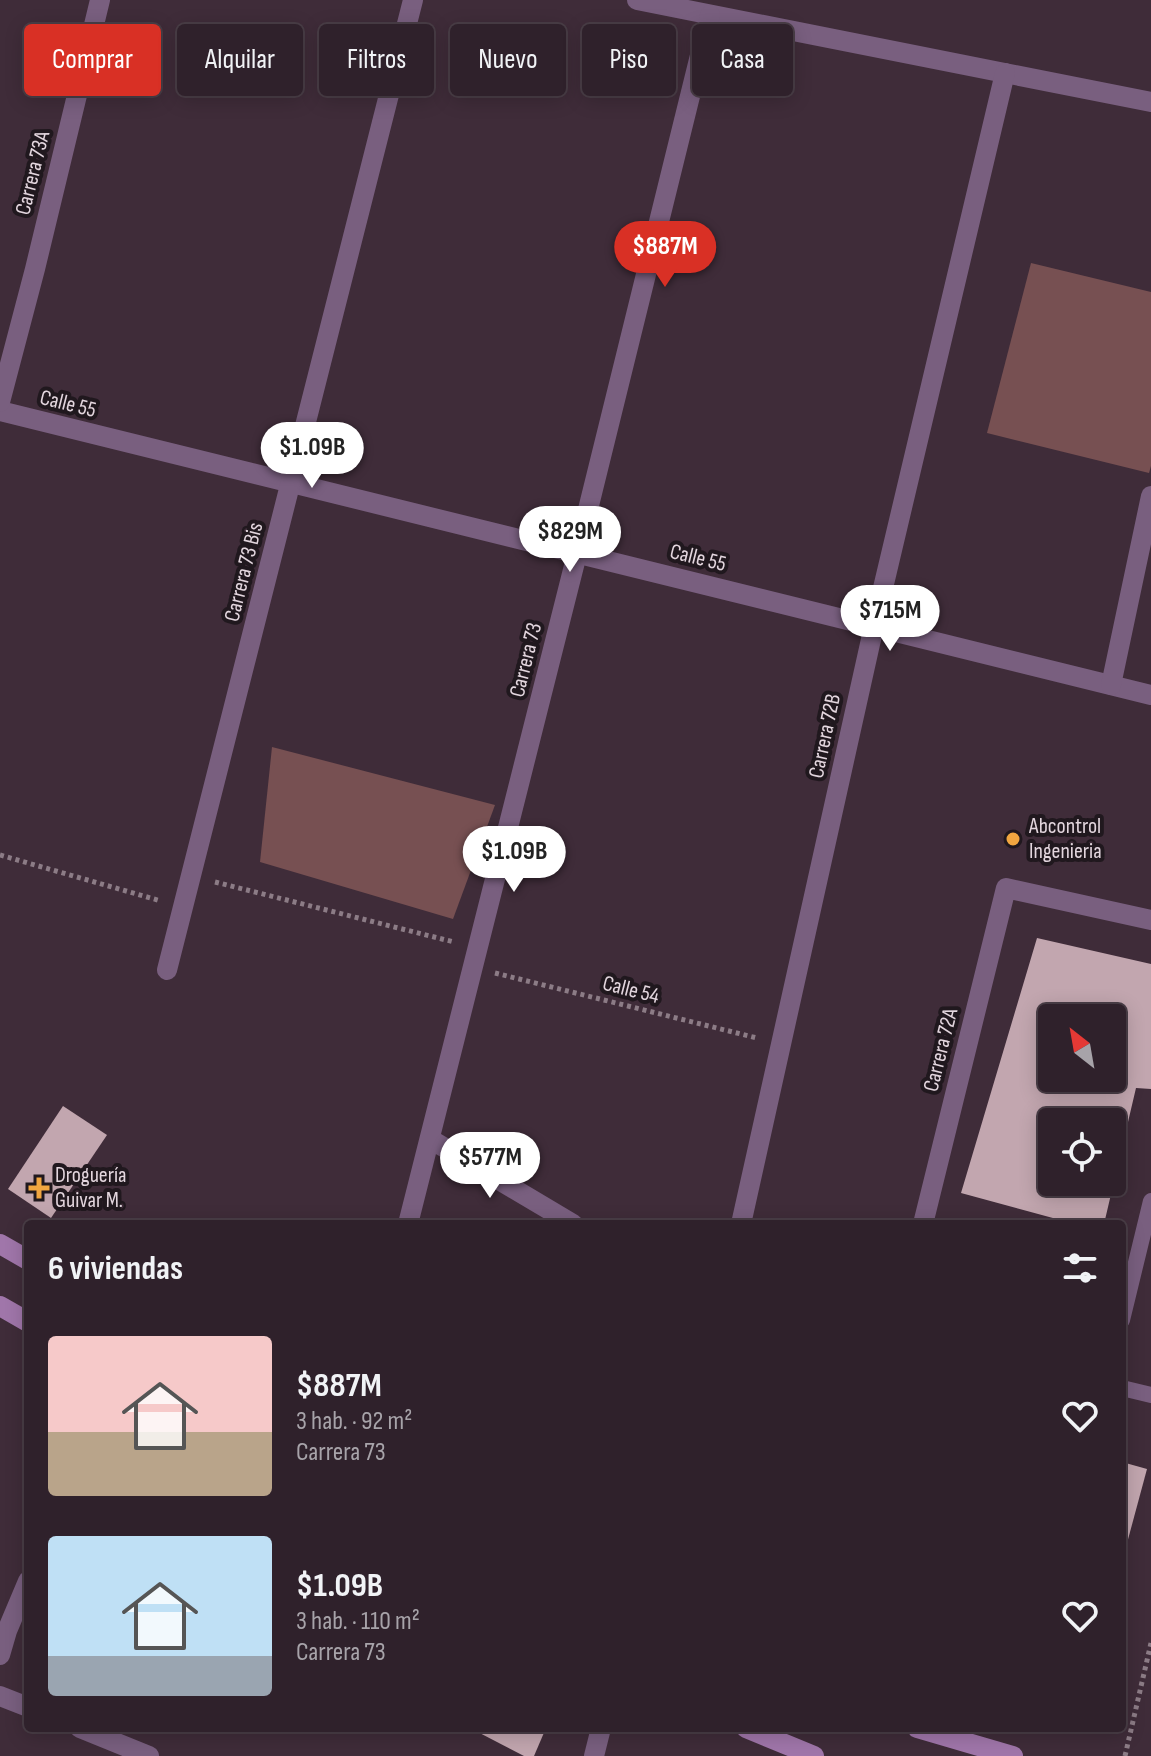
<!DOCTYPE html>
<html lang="es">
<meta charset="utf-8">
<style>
body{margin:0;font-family:"Sofia Sans Condensed",sans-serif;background:#3b2e37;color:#f1f3f6;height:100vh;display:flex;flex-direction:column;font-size:30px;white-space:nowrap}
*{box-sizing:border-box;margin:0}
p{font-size:26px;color:#a7a3a9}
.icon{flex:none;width:44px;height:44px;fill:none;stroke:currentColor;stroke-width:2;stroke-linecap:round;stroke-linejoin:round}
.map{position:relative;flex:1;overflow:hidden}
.sheet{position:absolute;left:24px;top:1220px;width:1102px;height:512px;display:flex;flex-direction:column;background:#2f212b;border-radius:8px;box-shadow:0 4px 20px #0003,0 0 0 2px #4a3e47}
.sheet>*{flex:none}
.top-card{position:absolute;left:24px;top:24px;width:1104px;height:72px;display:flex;gap:16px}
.needle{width:52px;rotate:329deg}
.buttons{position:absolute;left:1038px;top:1004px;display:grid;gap:16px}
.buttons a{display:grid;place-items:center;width:88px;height:88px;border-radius:8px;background:#2f212b;box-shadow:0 4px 20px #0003,0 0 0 2px #4a3e47;font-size:40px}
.price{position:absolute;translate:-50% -68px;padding:0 18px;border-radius:28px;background:#fff;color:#222;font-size:26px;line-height:52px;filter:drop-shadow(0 2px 4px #0008)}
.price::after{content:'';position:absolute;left:50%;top:48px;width:24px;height:18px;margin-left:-12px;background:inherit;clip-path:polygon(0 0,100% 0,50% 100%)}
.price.active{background:#d93025;color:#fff}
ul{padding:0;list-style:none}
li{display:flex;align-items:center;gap:24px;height:200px;padding:0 24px}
li span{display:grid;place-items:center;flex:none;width:224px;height:160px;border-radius:8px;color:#555}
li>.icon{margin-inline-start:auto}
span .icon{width:96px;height:96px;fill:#fffc;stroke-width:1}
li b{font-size:34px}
h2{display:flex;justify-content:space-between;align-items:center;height:96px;padding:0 24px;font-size:34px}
.tag{padding:0 28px;border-radius:8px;background:#2f212b;box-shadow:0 4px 20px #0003,0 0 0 2px #4a3e47;font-size:28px;line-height:72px}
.tag.active{background:#d93025;color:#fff}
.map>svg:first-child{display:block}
.green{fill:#775052}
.building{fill:#c2a6af;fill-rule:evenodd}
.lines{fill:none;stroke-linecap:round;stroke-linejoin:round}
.path{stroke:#8c7c86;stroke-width:5;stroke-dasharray:4 4;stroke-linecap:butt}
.service{stroke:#795f7f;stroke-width:16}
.minor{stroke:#795f7f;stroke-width:20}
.tertiary{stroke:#795f7f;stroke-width:20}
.secondary{stroke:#a076aa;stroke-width:20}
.poi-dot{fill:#f1a640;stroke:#20181e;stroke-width:3}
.labels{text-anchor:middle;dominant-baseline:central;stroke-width:8;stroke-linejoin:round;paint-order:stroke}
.street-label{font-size:22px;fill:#e3d6de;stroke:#20181e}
.poi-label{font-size:22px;fill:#e3d6de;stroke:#20181e;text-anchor:start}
</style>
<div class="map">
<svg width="1151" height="1756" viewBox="0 0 1151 1756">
<rect width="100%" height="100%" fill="#3f2c39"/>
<g class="green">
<path d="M1031 263 1151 292V466L1149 473 987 433Z"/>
<path d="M272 747 495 805 453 919 260 862Z"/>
</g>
<g class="building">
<path d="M1037 938 1151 964V1089L1136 1088 1104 1224H1075L961 1193ZM1052 1018H1112V1078H1052ZM1052 1122H1112V1182H1052Z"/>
<path d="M63 1106 107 1135 51 1218 8 1189Z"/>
<path d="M1122 1462 1147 1469 1123 1558H1122Z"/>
<path d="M470 1728H546L534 1756H524Z"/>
</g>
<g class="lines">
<g class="path">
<path d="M0 855 161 901"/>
<path d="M215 882 454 942"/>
<path d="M495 973 757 1038"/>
<path d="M1125 1756 1151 1643"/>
</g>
<g class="service">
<path d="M1122 1320 1151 1201"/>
<path d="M1122 1388 1151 1395"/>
</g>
<g class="minor">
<path d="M637 0 1151 102"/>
<path d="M0 411 1151 695"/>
<path d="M1111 685 1151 496"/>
<path d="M167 970 413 0"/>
<path d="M430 1139 573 1224"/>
<path d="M408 1224 577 554 710 15"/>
<path d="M741 1224 874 626 1005 73"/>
<path d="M923 1224 1006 888 1151 920"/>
<path d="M0 1655 7 1631 28 1581"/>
<path d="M0 1696 28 1707"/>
<path d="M80 1728 149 1756"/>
<path d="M594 1756 601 1728"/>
</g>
<path class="tertiary" d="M0 402 35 269 100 0"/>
<g class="secondary">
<path d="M0 1244 28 1260"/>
<path d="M0 1306 28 1322"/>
<path d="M746 1728 814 1756"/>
<path d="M917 1728 1013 1756"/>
</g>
</g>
<g class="poi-dot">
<circle cx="1013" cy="839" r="8"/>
<path d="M35 1176h8v8h8v8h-8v8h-8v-8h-8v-8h8z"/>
</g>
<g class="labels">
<g class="street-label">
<text transform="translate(33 173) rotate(-76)">Carrera 73A</text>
<text transform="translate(68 404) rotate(14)">Calle 55</text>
<text transform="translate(698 558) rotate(14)">Calle 55</text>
<text transform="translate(244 572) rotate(-76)">Carrera 73 Bis</text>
<text transform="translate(526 660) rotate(-76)">Carrera 73</text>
<text transform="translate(825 736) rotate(-78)">Carrera 72B</text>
<text transform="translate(631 990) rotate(14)">Calle 54</text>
<text transform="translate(941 1050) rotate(-76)">Carrera 72A</text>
</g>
<g class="poi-label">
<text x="1029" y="826">Abcontrol<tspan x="1029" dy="25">Ingenieria</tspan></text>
<text x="55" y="1175">Droguería<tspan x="55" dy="25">Guivar M.</tspan></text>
</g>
</g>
</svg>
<div class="buttons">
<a><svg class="needle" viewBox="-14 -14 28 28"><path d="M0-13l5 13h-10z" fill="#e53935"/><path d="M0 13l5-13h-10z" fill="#a7a3a9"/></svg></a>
<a><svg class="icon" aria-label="locate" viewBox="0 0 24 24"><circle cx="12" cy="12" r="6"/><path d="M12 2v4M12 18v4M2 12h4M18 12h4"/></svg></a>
</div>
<b class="price active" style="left:665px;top:289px">$887M</b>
<b class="price" style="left:312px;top:490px">$1.09B</b>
<b class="price" style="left:570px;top:574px">$829M</b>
<b class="price" style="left:890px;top:653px">$715M</b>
<b class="price" style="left:514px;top:894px">$1.09B</b>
<b class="price" style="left:490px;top:1200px">$577M</b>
<div class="top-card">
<a class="tag active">Comprar</a>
<a class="tag">Alquilar</a>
<a class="tag">Filtros</a>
<a class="tag">Nuevo</a>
<a class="tag">Piso</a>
<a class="tag">Casa</a>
</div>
<section class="sheet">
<h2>6 viviendas<svg class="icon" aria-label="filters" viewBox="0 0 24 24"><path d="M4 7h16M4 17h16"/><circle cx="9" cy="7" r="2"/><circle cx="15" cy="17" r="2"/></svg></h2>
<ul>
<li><span style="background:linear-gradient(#f6c9c9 60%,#b9a48a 0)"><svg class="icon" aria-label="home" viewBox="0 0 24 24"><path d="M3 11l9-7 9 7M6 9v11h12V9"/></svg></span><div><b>$887M</b><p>3 hab. · 92 m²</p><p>Carrera 73</p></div><svg class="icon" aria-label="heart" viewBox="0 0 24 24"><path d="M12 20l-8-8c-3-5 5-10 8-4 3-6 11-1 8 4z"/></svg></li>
<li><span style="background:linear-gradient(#bfe0f5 75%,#9aa5b1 0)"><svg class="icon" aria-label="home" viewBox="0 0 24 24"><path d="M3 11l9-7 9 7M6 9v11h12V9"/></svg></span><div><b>$1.09B</b><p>3 hab. · 110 m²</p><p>Carrera 73</p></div><svg class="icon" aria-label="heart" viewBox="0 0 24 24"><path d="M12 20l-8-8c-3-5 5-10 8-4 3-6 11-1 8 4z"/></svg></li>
</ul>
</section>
</div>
